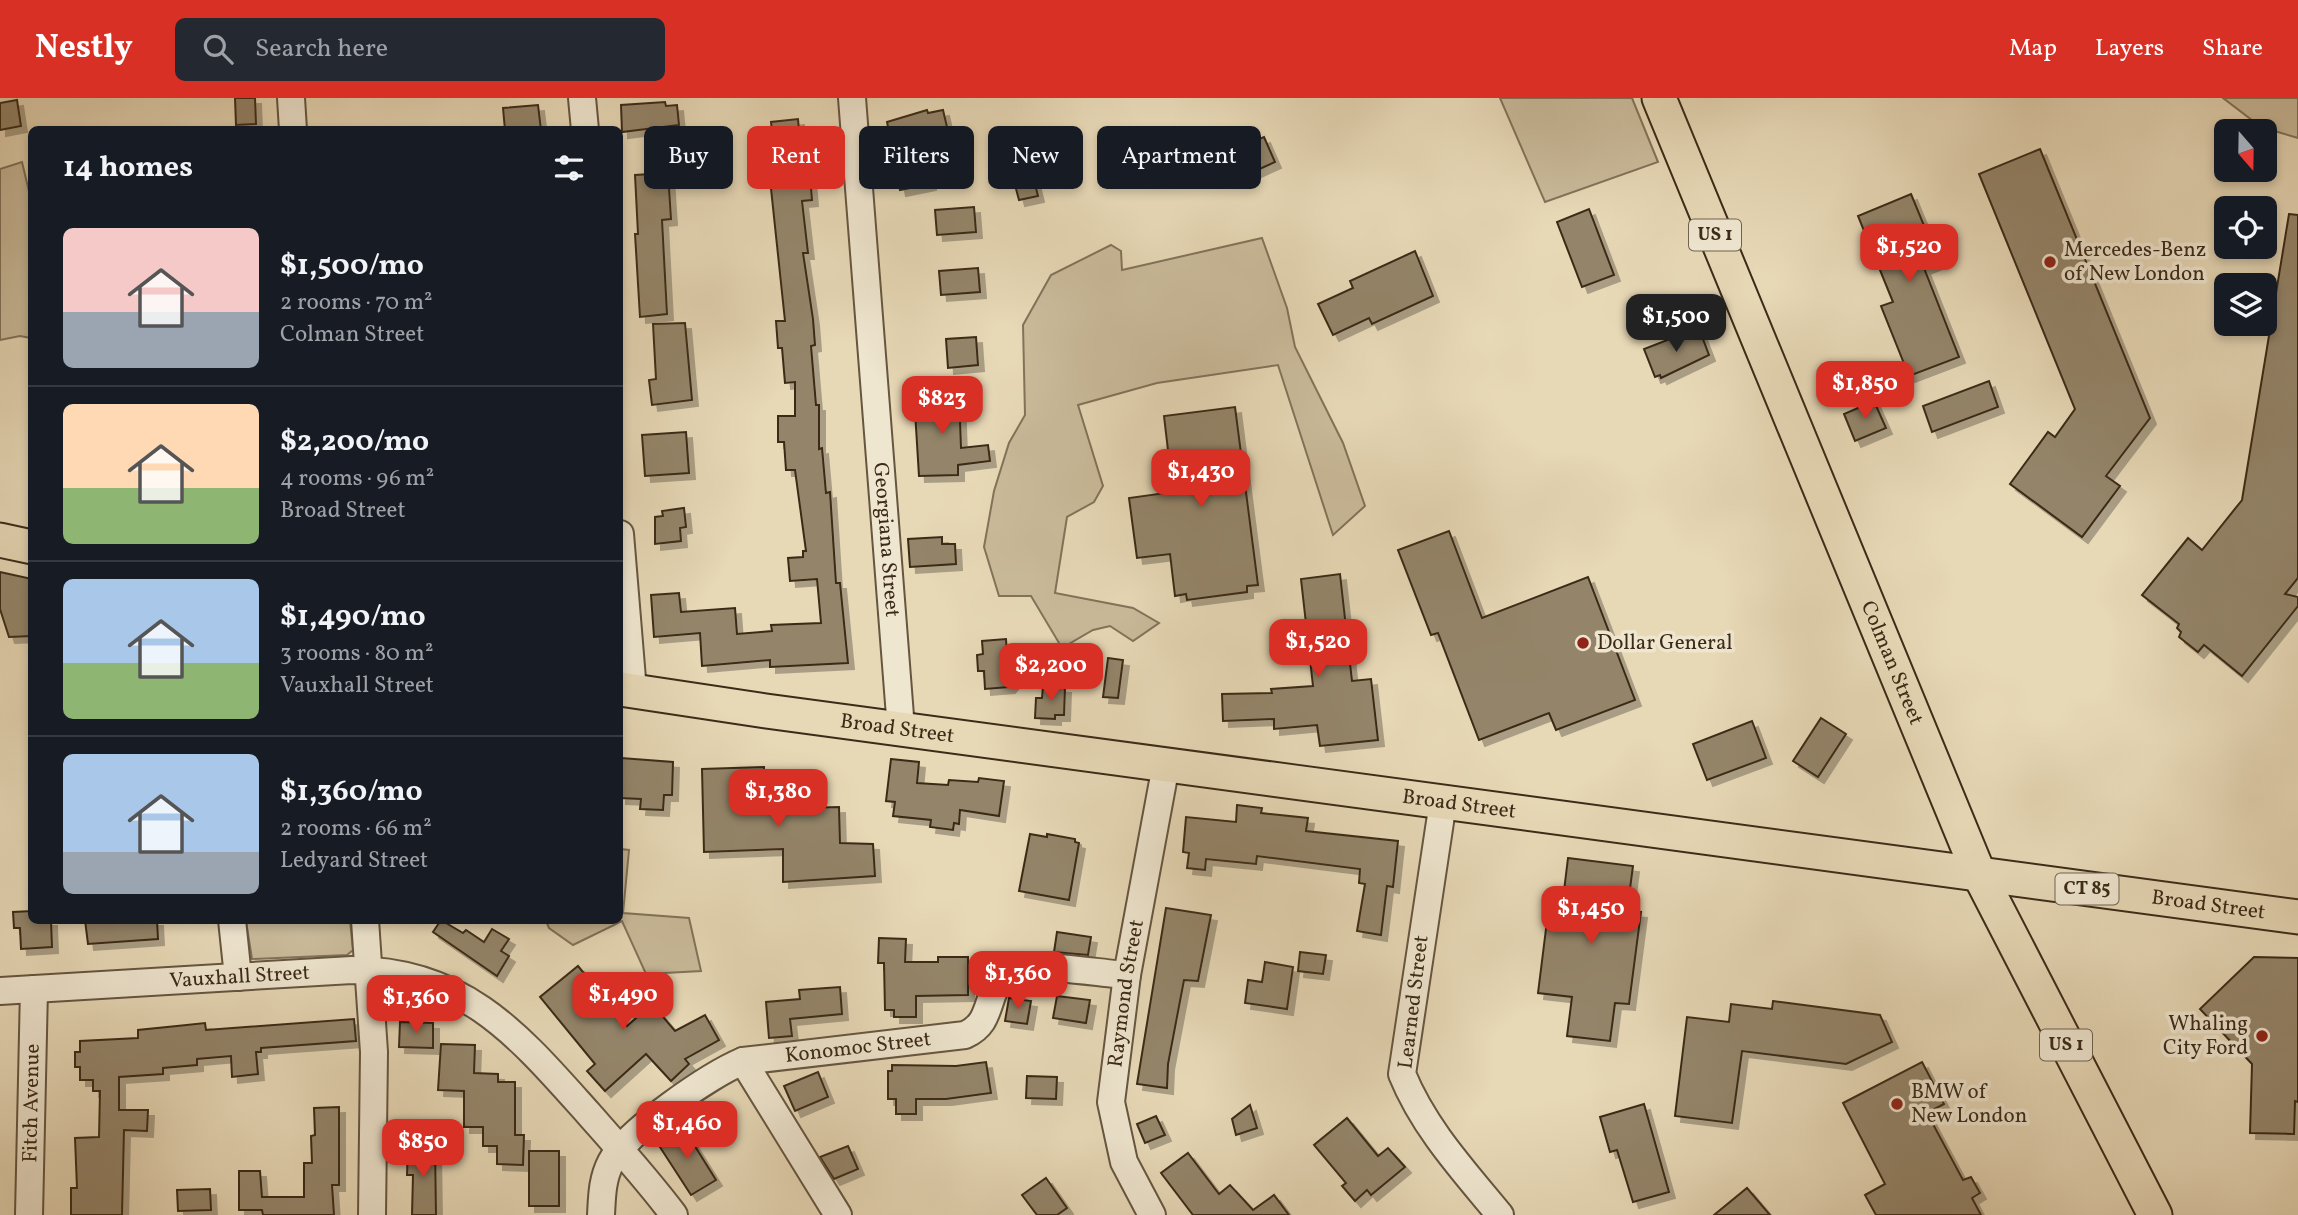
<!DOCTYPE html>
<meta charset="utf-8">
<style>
body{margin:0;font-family:Vollkorn,serif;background:#242831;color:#f1f3f6;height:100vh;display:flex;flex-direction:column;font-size:26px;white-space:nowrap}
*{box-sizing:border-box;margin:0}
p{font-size:23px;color:#9ea1a6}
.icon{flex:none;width:38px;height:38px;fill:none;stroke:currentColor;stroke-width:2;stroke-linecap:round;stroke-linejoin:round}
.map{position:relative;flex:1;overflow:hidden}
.drawer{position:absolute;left:28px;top:28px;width:595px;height:798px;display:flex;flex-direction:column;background:#171b24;border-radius:10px;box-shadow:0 4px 10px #0003}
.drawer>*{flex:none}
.guide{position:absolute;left:644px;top:28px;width:665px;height:63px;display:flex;gap:14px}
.needle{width:46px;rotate:160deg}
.controls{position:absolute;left:2214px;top:21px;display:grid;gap:14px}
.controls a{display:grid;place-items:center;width:63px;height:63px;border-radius:10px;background:#171b24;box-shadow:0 4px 10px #0003;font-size:35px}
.price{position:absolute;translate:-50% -60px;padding:0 16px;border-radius:14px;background:#d93025;color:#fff;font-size:23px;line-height:46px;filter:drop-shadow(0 2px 4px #0008)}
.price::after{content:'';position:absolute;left:50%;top:42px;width:21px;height:16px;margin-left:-10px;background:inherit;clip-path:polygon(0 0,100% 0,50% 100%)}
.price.selected{background:#222;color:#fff}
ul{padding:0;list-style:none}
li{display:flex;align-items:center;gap:21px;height:175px;padding:0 35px}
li+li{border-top:2px solid #363941}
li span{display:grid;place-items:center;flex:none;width:196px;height:140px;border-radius:10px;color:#555}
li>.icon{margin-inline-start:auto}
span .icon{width:84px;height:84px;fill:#fffc;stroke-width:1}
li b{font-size:30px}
h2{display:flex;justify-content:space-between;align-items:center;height:84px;padding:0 35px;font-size:30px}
.pill{padding:0 24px;border-radius:10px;background:#171b24;box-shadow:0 4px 10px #0003;font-size:24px;line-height:63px}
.pill.selected{background:#d93025;color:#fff}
header{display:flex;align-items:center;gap:42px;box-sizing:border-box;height:98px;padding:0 35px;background:#d93025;color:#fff}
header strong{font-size:33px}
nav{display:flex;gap:38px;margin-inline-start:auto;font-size:24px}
.search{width:490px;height:63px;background:#242831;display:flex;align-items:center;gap:18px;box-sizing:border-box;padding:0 24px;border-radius:10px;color:#9ea1a6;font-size:26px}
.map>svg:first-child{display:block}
.green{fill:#cabb9b;stroke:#82735a;stroke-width:2}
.building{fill:#94856a;stroke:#3b2b18;stroke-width:2;filter:url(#shadow)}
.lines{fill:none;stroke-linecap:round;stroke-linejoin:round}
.minor-casing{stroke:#665640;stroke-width:30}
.major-casing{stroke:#3b2b18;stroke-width:37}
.minor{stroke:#efe6d0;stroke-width:26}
.major{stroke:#e7d8b6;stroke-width:33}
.poi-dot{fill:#8f2418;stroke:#efe6d0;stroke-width:2.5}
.labels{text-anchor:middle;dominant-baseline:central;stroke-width:7;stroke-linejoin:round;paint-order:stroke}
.shield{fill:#efe6d0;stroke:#71634f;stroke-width:2}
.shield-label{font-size:19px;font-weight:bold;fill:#3b2b18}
.poi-label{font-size:21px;fill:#3b2b18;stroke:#efe6d0;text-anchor:start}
.street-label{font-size:21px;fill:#3b2b18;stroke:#efe6d0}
</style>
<header>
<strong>Nestly</strong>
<div class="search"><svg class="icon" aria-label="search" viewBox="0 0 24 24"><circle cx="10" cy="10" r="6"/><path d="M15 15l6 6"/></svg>Search here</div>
<nav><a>Map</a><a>Layers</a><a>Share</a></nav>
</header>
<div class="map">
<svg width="2298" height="1117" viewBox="0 0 2298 1117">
<defs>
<filter id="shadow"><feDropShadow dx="6" dy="6" stdDeviation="0" flood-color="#0004"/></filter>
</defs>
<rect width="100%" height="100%" fill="#e7d8b6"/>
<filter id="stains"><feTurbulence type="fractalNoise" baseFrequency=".00286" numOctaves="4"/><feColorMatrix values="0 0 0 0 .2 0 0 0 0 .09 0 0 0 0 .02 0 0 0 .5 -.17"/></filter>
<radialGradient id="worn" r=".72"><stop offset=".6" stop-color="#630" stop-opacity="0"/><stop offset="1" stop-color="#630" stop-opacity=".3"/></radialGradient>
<g class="green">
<path d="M1500 0H1632L1658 64 1545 104Z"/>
<path d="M2223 0H2298V40L2261 29Z"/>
<path d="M22 64 32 106 31 240 20 238 0 242V71Z"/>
<path d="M1262 140 1287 210 1295 249 1343 345 1365 408 1333 437 1278 267 1157 285 1078 307 1103 388 1094 404 1067 419 1055 495 1133 510 1159 525 1133 543 1110 528 1093 532 1062 550 1031 498H999L984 449 994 393 1009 345 1025 317 1023 227 1051 177 1111 147 1121 153 1122 172Z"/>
<path d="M620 751 629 752 623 815 689 820 701 873 646 876 622 823 573 847 549 830 546 823 620 822Z"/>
<path d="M246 823H350L353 852 347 857 252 861Z"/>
</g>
<g class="building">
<path d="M235 0H255L256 26 236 27Z"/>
<path d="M17 2 21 28 0 32V5Z"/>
<path d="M665 4 666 8 677 7 679 27 622 34 621 7Z"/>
<path d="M538 7 541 32H505L503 10Z"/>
<path d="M927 12 928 15 943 12 947 29 920 39 930 86 900 92 896 72 904 70 898 38 890 39 887 24Z"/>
<path d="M798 21 803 78H810L812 102 802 103 808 155H803L813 221 815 247 811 248 816 307H819V351L822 350 826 395 830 394 836 485H840L848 565 770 569V562L702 568 700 535 654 539 651 497 679 495 681 514 735 510 737 536 772 533 771 527 821 525 817 481 790 483 788 460 803 459V453H806L795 372H786L784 344H778V318H795V284L785 285 782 250H778L776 223H785L770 81 777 80 771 24Z"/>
<path d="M1264 39 1275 64 1242 79 1231 53Z"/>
<path d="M2040 51 2150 320 2106 378 2120 388 2082 439 2010 386 2048 334 2055 339 2075 311 1979 76Z"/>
<path d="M668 75 671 121 662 122 667 216 640 219 635 136H638L635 77Z"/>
<path d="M1034 82 1038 98 1019 102 1015 87Z"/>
<path d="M1911 96 1939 164 1924 170 1959 259 1909 278 1881 208 1893 204 1858 118Z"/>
<path d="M974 109 976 134 937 137 935 112Z"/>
<path d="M1589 111 1614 177 1582 189 1557 124Z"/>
<path d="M2289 116 2298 117V480L2285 496 2298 499V508L2242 578 2204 547 2198 554 2179 539 2181 534 2177 530 2179 526 2142 497 2188 440 2202 452 2242 402Z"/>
<path d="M1415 153 1433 198 1372 226 1369 220 1333 237 1318 206 1353 190 1350 183Z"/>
<path d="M978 170 980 194 941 197 939 173Z"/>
<path d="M685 225 692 302 652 307 649 282 656 281 653 226Z"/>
<path d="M1693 232 1695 238 1701 236 1709 257 1661 280 1660 277 1655 279 1644 251Z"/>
<path d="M976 239 978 267 948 270 946 241Z"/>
<path d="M1989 283 1998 309 1932 334 1923 308Z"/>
<path d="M959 295 961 350 988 347 990 363 958 367V377L919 378 914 297Z"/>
<path d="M1874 303 1886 330 1855 343 1844 316Z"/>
<path d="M1235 309 1258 487 1247 488V494L1187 502 1186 496 1175 498 1170 456 1137 460 1129 400 1166 395 1164 379 1171 378 1164 318Z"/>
<path d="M686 334 689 375 645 378 642 337Z"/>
<path d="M684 410 686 429 680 430 681 443 655 446V419L663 418 662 413Z"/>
<path d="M1449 433 1482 520 1588 479 1635 602 1556 632 1549 615 1479 642 1438 535 1431 537 1398 452Z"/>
<path d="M942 439V446H955L956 466 910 469 908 441Z"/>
<path d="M0 474 32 481V538L9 539 0 511Z"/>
<path d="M1340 476 1352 583 1371 581 1378 642 1320 648 1317 627 1274 631V621L1223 623 1222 596 1272 595 1271 591 1313 588 1301 481Z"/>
<path d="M1006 541 1007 556H1011L1013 584 1009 589 985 591 984 573H978L977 557 983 556 982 543Z"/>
<path d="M1108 560 1123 562 1118 600 1103 599Z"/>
<path d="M1043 588 1065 589 1064 617H1055V621L1035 620 1036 600H1042Z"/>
<path d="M1821 620 1846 636 1818 679 1793 663Z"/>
<path d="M1752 623 1766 660 1707 682 1693 646Z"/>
<path d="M621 660 673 664 672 697H664L663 712 640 711 641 701 620 700Z"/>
<path d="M891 661 919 664 917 685 948 687 949 682 978 684 979 680 1004 683 999 718 960 712 959 726 954 725 953 732 930 729 931 722 893 718 895 704 886 703Z"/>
<path d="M764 669 765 711 839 709 840 745 873 746 875 778 783 784V751L704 754 702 671Z"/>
<path d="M1237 707 1262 710 1261 715 1308 720 1306 733 1398 743 1393 789 1387 788 1381 837 1357 833 1365 786 1359 785 1360 771 1257 758 1256 766 1206 761 1205 772 1187 770 1189 755 1183 754 1186 719 1236 724Z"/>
<path d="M1030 736 1047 739V736L1075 741V744L1079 745 1069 802 1019 793Z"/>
<path d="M1568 760 1633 768 1627 813 1641 814 1629 906 1615 905 1610 943 1567 938 1572 899 1538 895 1550 799 1563 801Z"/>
<path d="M1166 810 1211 817 1198 883 1184 882 1168 966 1167 990 1137 986Z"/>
<path d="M32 813V822H51L52 849 21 851 20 830H14L13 814Z"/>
<path d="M85 822H157L158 841 88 846Z"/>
<path d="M441 822 463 835 466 832 484 844 492 831 509 841 501 853 509 858 497 878 433 834Z"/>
<path d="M1057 834 1091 839 1088 857 1054 854Z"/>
<path d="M879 840 906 841 905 864H938V859H968V897L916 898V919H894V912H885L884 865H878Z"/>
<path d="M1300 854 1326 857 1323 876 1298 873Z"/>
<path d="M2254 859 2298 860V1004L2295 1003 2294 1036 2250 1035 2252 966 2200 911Z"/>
<path d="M1265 864 1293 869 1287 911 1245 905 1248 882 1262 884Z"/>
<path d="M578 868 627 928 652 906 675 933 705 917 719 942 685 961 689 966 671 983 646 956 605 993 587 973 595 966 540 899Z"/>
<path d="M840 889 842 916 790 921 792 938 769 940 766 904 800 901 799 892Z"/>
<path d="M1057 898 1090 902 1086 925 1053 920Z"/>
<path d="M1009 900 1031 903 1027 926 1005 923Z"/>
<path d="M1773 903 1880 917 1892 944 1846 966 1742 953 1732 1025 1675 1018 1687 919 1729 924 1731 906 1772 911Z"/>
<path d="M354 921 356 943 261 950V954H256L258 976 232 979 231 958 197 961V967L163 970V976L119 979V1012H148L147 1033 124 1032 122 1117H71V1090H77L75 1040 99 1039 100 993H93V982H80V969H75V954H80V943L138 940V932L177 928 205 925 206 932Z"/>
<path d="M400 924 433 925V950L399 949Z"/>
<path d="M441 946 475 947 474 975 498 976V984H515V1037H524L523 1067 497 1066V1048H483V1029H464V993L438 992Z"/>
<path d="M986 964 991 995 946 1001H916V1016H896V1001H888V973H892V967L956 968Z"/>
<path d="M1922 964 1944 1006 1927 1015 1963 1082 1971 1079 1980 1095 1972 1100 1981 1117H1876L1865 1097 1885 1086 1843 1005Z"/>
<path d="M818 974 828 999 795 1013 784 988Z"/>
<path d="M1027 978 1057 979 1056 1001 1026 1000Z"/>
<path d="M1644 1006 1669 1094 1633 1104 1617 1052 1610 1054 1600 1019Z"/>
<path d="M1250 1007 1257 1030 1236 1037 1232 1021Z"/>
<path d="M339 1009V1087H332L334 1117H263L262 1112H239V1073H260L262 1099H304V1065H312L311 1038 315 1037 314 1010Z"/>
<path d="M1156 1018 1165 1037 1145 1045 1137 1026Z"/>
<path d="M1347 1020 1378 1058 1388 1050 1405 1069 1371 1097 1367 1092 1355 1103 1342 1088 1346 1085 1314 1047Z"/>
<path d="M683 1029 716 1082 691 1097 658 1046Z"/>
<path d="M408 1048H435L436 1117H412L413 1077H407Z"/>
<path d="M848 1048 858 1071 834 1081 820 1059Z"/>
<rect x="529" y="1053" width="30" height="55"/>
<path d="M1188 1055 1219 1096 1230 1087 1253 1112 1274 1097 1289 1117H1193L1161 1075Z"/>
<path d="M1046 1080 1067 1110 1057 1117H1037L1022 1097Z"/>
<path d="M1747 1090 1770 1117H1714Z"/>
<path d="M210 1091 211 1112 178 1113 177 1092Z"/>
</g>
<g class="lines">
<g class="minor-casing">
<g id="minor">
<path d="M291 0 293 32"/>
<path d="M582 0 585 32"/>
<path id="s1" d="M852 0 901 631"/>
<path d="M620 436 633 593"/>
<path d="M1443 704 1402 976C1424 1030 1463 1072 1500 1117"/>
<path d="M232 822 238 879"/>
<path d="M365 822 374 954 372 1117"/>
<path id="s2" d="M0 893 352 872C465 872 519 938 588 1015 618 1049 647 1081 674 1117"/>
<path d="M743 963 838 1117"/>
<path id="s3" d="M29 1117 34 891"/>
<path id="s4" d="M601 1117C602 1099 602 1081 611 1064 627 1033 710 977 743 963L965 937C985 928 986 914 993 895 998 884 1008 873 1019 869 1031 865 1109 876 1127 877"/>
<path id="s5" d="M1152 1117 1124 1064 1111 1004 1127 877 1166 667"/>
</g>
</g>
<g class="major-casing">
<g id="major">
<path id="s6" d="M1659 0 1979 776 2155 1117"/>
<path d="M0 442 32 449"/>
<path id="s7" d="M620 591 766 613 2298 819"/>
</g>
</g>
<use href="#minor" class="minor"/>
<use href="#major" class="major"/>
</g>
<g class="poi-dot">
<circle cx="2050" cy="164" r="7"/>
<circle cx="1583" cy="545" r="7"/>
<circle cx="2262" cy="938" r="7"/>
<circle cx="1897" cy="1006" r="7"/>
</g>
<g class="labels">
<g class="shield">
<rect x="1689" y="121.5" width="52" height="31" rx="5"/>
<rect x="2055.5" y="775.5" width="63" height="31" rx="5"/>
<rect x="2040" y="931.5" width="52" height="31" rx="5"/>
</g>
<g class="shield-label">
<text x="1715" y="137">US 1</text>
<text x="2087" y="791">CT 85</text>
<text x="2066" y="947">US 1</text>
</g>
<g class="poi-label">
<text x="2064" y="152">Mercedes-Benz<tspan x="2064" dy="24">of New London</tspan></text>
<text x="1597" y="545">Dollar General</text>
<text x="2248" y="926" text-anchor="end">Whaling<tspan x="2248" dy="24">City Ford</tspan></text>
<text x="1911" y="994">BMW of<tspan x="1911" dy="24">New London</tspan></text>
</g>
<g class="street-label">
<text stroke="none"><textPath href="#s1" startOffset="443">Georgiana Street</textPath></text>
<text stroke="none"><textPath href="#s6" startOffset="611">Colman Street</textPath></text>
<text stroke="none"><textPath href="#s7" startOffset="280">Broad Street</textPath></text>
<text stroke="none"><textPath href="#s7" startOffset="847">Broad Street</textPath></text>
<text stroke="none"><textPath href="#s7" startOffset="1603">Broad Street</textPath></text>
<text stroke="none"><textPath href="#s2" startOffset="240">Vauxhall Street</textPath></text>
<text stroke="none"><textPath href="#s5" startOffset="231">Raymond Street</textPath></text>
<text transform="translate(1414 904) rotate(-83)">Learned Street</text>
<text stroke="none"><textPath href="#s4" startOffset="338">Konomoc Street</textPath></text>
<text stroke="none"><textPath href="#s3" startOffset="112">Fitch Avenue</textPath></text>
</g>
</g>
<rect width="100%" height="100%" filter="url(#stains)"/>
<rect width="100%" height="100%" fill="url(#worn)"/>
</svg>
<div class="controls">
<a><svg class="needle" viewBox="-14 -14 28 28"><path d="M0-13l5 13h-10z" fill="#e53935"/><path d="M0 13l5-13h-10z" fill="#9ea1a6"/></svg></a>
<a><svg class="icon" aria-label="locate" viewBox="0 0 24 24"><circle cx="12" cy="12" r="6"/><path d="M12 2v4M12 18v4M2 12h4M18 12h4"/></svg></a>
<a><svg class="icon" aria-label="layers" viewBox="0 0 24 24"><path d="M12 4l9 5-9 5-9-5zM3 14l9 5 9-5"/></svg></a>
</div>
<b class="price" style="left:1909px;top:186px">$1,520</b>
<b class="price selected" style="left:1676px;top:256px">$1,500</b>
<b class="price" style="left:1865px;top:323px">$1,850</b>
<b class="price" style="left:942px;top:338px">$823</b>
<b class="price" style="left:1201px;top:411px">$1,430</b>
<b class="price" style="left:1318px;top:581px">$1,520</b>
<b class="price" style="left:1051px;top:605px">$2,200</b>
<b class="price" style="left:778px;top:731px">$1,380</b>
<b class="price" style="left:1591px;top:848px">$1,450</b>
<b class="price" style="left:1018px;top:913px">$1,360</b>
<b class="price" style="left:623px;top:934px">$1,490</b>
<b class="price" style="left:416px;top:937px">$1,360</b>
<b class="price" style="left:687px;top:1063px">$1,460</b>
<b class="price" style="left:423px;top:1081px">$850</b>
<div class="guide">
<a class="pill">Buy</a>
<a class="pill selected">Rent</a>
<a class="pill">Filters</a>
<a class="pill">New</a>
<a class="pill">Apartment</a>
</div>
<section class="drawer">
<h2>14 homes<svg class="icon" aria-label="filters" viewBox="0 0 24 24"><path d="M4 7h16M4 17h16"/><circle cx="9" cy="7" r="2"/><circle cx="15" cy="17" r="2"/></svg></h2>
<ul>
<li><span style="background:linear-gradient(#f6c9c9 60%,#9aa5b1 0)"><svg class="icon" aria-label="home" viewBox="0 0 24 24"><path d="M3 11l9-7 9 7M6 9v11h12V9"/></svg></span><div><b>$1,500/mo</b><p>2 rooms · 70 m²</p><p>Colman Street</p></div></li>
<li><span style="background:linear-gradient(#ffd9b3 60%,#8fb573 0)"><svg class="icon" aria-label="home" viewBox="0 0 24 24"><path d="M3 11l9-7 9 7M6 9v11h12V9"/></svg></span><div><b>$2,200/mo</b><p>4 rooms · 96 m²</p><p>Broad Street</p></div></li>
<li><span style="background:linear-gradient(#a9c7e8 60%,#8fb573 0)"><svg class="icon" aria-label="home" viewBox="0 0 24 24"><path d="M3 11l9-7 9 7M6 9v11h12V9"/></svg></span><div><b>$1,490/mo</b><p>3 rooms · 80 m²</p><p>Vauxhall Street</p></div></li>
<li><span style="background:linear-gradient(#a9c7e8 70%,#9aa5b1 0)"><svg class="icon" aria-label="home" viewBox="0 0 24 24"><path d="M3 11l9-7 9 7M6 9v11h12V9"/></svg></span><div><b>$1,360/mo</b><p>2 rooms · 66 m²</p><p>Ledyard Street</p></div></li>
</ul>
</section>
</div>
